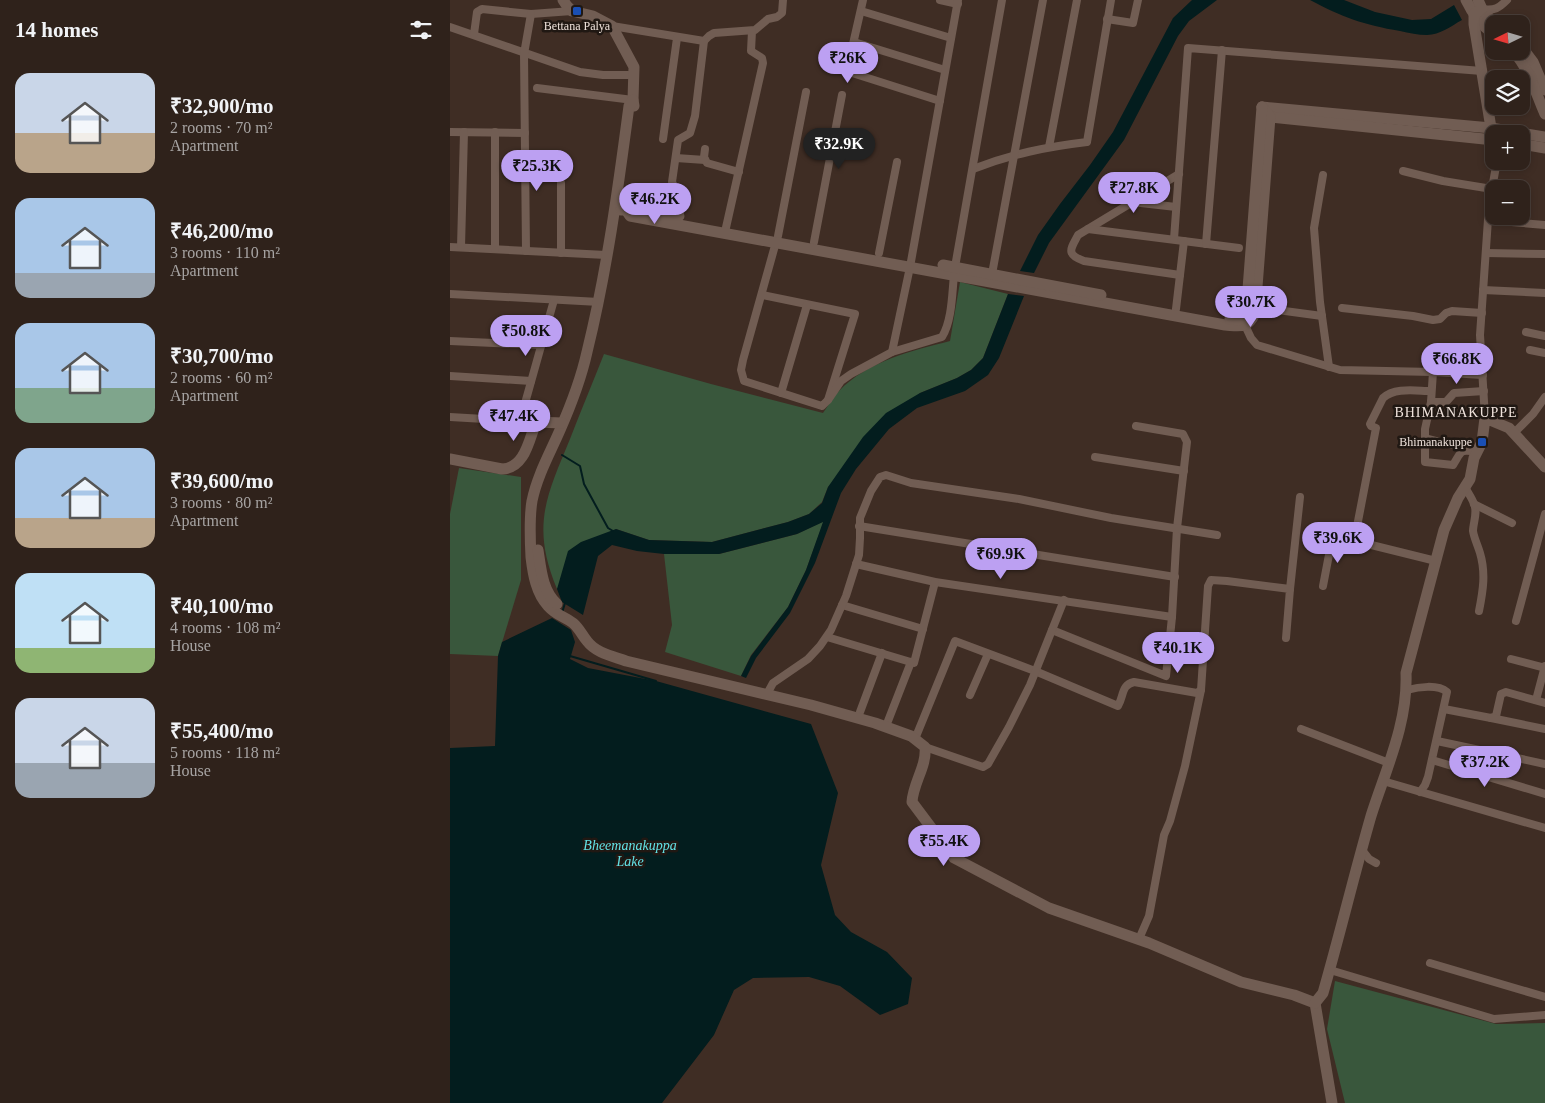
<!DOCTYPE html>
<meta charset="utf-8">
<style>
body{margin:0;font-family:"Times New Roman",serif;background:#3b2f28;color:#f1f3f6;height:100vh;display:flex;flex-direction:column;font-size:19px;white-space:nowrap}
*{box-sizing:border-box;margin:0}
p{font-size:16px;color:#a7a4a3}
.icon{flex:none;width:28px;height:28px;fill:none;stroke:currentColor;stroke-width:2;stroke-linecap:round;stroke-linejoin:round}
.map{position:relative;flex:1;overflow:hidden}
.details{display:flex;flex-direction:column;background:#2f221b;width:450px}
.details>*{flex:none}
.needle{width:32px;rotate:265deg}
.tools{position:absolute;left:1035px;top:15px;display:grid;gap:10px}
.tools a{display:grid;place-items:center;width:45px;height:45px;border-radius:10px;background:#2f221b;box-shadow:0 2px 8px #0003,0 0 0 1px #4a3f3a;font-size:25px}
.price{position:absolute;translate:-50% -42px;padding:0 11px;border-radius:18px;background:#bca0f2;color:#111;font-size:16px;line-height:32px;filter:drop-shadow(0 1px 2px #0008)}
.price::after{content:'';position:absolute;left:50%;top:30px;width:15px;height:11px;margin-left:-8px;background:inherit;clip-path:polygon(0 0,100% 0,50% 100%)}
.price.selected{background:#222;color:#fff}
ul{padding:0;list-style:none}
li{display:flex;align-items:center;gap:15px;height:125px;padding:0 15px}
li span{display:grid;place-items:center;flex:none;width:140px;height:100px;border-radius:15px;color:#555}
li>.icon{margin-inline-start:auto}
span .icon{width:60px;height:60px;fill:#fffc;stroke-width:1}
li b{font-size:21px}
h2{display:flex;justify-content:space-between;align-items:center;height:60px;padding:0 15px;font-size:21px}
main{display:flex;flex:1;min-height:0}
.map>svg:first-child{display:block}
.green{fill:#39573c}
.water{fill:#031d1e}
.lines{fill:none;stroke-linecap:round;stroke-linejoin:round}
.stream{stroke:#031d1e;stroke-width:2}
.street{stroke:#715d53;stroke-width:8}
.secondary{stroke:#715d53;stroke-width:11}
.transit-dot{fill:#1a4fb4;stroke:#201813;stroke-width:2}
.labels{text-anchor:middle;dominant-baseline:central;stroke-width:5;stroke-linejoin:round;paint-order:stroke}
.poi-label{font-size:12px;fill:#efe3dc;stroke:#201813}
.neighbourhood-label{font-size:14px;letter-spacing:1px;fill:#efe3dc;stroke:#201813}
.water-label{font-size:14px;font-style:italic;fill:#62e0e4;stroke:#201813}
</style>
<main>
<section class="details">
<h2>14 homes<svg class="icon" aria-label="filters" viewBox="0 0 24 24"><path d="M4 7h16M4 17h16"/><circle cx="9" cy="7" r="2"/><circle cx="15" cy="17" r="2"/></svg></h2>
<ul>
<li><span style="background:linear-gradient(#c9d6e8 60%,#b9a48a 0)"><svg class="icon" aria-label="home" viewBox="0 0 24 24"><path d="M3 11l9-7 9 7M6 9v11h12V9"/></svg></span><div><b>₹32,900/mo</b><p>2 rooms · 70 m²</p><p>Apartment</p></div></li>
<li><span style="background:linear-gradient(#a9c7e8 75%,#9aa5b1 0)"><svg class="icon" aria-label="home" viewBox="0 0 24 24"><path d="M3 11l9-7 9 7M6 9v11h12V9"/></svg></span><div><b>₹46,200/mo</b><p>3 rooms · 110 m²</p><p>Apartment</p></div></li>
<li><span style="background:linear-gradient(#a9c7e8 65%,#7fa58c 0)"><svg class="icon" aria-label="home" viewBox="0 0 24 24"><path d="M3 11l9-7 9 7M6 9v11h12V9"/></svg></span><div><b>₹30,700/mo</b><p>2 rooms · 60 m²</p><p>Apartment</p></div></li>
<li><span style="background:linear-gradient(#a9c7e8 70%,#b9a48a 0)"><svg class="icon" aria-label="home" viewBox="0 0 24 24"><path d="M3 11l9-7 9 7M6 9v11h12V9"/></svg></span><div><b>₹39,600/mo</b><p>3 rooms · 80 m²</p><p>Apartment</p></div></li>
<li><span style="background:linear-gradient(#bfe0f5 75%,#8fb573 0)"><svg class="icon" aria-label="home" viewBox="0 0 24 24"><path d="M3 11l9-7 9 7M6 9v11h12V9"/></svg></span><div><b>₹40,100/mo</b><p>4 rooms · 108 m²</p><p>House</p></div></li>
<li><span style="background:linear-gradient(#c9d6e8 65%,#9aa5b1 0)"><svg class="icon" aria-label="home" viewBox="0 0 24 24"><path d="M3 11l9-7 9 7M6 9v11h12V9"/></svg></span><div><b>₹55,400/mo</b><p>5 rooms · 118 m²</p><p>House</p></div></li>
</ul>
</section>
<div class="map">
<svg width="1095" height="1103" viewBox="0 0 1095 1103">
<rect width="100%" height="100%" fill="#3f2d24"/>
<g class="green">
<path d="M510 282 558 294 533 358 521 370 507 378 470 393 378 487 372 502 359 514 338 522 262 542 199 540 166 529 107 589C81 526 96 497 120 439 131 410 143 382 154 354L261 384 373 413C378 406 383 397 389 391 418 361 461 351 500 341Z"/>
<path d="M9 468 71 477V580L48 656 0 654V514Z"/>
<path d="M374 521 356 570 338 607 301 655 291 676 215 652 222 625 214 554H269L347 534Z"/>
<path d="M885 981 1046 1024 1095 1023V1103H895L877 1029Z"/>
</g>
<g class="water">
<path d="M742 0H767L739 21 728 36 674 140 599 243 584 273 570 271 588 235 610 204 640 165 663 132 723 18Z"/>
<path d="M860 0H894L925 12 962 20 981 19 1004 5 1012 20C1001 26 990 35 977 35 968 35 959 33 950 31 914 25 892 17 860 0Z"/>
<path d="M558 294 574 296 549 358 538 375 515 391 467 408 439 429 406 469 391 493 365 563 340 613 306 658 296 678 291 676 301 656 338 607 356 570 373 522 347 534 269 554H214L187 551 162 545 148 556 133 615 112 602 107 589 118 551 131 542 166 529 199 540 262 542 338 522 359 514 372 503 378 487 413 437 436 413 470 393 507 378 521 370 533 358Z"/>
<path d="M102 618 121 630 125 642 120 659 138 668 206 681 361 724 388 793 371 865 385 915 401 932 437 952 462 978 458 1004 430 1015 390 986 359 977 303 978 284 990 264 1035 212 1103H0V748L45 746 48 656 52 642Z"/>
</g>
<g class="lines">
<g class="stream">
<path d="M112 455 130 466 134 484 158 528 163 531"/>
<path d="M112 613 115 603"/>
<path d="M120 656 206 681"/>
</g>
<g class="street">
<path d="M413 0 398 66 399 72 490 101"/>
<path d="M490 0 508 4"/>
<path d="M1032 9C1045 11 1049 8 1057 0"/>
<path d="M411 11 501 38"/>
<path d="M657 19 683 23 688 0"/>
<path d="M162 26 254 41 259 36 264 33 305 30 318 19 327 17 332 13 333 0"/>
<path d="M0 27 130 72 153 75H185"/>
<path d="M24 34 27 12 32 9 81 14 122 11"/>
<path d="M404 42 495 70"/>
<path d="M87 88 183 100"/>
<path d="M0 132 75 133"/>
<path d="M213 139 227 38"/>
<path d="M599 147 627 0"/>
<path d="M255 149 254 157 257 163 289 172"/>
<path d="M226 158 255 160"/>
<path d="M523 169C562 154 595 147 637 142L661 0"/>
<path d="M953 171 993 181 1042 189"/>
<path d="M729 174 628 235C621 249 615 254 634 261L730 275"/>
<path d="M873 175 864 228 870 302 879 367"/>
<path d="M111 183V253"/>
<path d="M682 202 726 207"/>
<path d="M229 216 232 201 222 182 228 140 240 133 245 116 254 41"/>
<path d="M1038 220 1095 225"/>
<path d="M638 229 789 248"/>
<path d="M275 232 313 63 312 58 301 51 302 31"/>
<path d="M328 236 356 92"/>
<path d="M724 239 738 48 1032 71"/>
<path d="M364 242 392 95"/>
<path d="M756 244 772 50"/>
<path d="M0 247 156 255"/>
<path d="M11 247 14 132"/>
<path d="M45 249V132"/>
<path d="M76 251 74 54 81 14"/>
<path d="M429 253 447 162"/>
<path d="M1036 253 1095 254"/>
<path d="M505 267 552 0"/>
<path d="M542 274 593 0"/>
<path d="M1033 290 1095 293"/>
<path d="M0 294 149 302"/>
<path d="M312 295 405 314 378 400 372 406 294 381 291 370 293 360 326 242"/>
<path d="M805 307 872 316"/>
<path d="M892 308 963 316 983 320 990 319 996 313 1002 311 1032 313"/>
<path d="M726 309 734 241"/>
<path d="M793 321 801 338 807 345 890 370 983 372 1033 375"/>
<path d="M1076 332 1095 336"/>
<path d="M0 341 91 345"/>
<path d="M1080 350 1095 353"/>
<path d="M442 352 492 337C502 321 502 294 504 275"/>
<path d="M983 372 981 402 975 429V462L1003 465C1012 451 1009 449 1027 452"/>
<path d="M0 376 81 381"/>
<path d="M331 393 357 305"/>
<path d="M378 400 391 381 401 374 442 352 460 267 508 0"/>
<path d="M981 402H996L1004 393 1034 391"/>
<path d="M0 417 70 421 104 300"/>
<path d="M1035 418 1030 335 1039 205 1047 161"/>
<path d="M1064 433 1083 414 1095 397"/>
<path d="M975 438 1002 445 1014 449"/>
<path d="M645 457 734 471"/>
<path d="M1015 487C1018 493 1022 498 1024 504 1028 512 1023 523 1023 531 1024 538 1028 546 1030 553 1036 573 1033 591 1029 611"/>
<path d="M1024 504 1062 523"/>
<path d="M409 526 725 577"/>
<path d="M904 542 926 428 921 426 920 424 933 398C945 387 966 391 981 391"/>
<path d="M406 564 485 582 722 617"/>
<path d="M873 586 882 539 885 536 986 561"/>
<path d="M840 589 850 497"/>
<path d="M392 605 473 629"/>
<path d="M1066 621 1095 514"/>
<path d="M602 630 716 676 722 617 727 528 737 442 733 434 686 426"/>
<path d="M377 637 464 663 485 582"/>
<path d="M1061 659 1095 668"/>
<path d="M957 690C968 687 988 684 997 692L978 777 975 785 970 792"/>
<path d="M317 694 323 683 358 659 370 646 381 630 396 596 409 555 410 538V518L421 491 430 477 436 475 461 483 569 499 661 518 767 535"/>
<path d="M520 695 538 654"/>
<path d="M1086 700 1095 666"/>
<path d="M994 709 1041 718 1046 716 1051 694 1056 692 1095 703"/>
<path d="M410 712 432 653"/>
<path d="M1041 718 1095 729"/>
<path d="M438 721 461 662"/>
<path d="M851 729 939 763"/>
<path d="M465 739 505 641 585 671 668 706C674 696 671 685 684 682L747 693 751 690 758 586 761 580 777 581 840 589 836 638"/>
<path d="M987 741 1095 764"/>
<path d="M475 747 533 767 538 764 559 727 580 685 614 600"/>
<path d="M982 760 1095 794"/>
<path d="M933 781 1095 828"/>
<path d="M912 850 919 859 926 863"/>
<path d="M689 939 699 916 714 835 720 821 735 766 751 690"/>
<path d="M980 963 1095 997"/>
<path d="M880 970 1044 1019 1095 1015"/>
</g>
<g class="secondary">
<path d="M113 0 117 6 122 11 143 16 162 26 184 67 183 100 184 106"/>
<path d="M1016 0C1023 15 1031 25 1044 35"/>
<path d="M1028 0 1032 9 1044 24"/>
<path d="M1032 9 1024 14V24L1041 128 1040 135"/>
<path d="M1071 46 1083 62 1095 90"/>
<path d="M1063 51C1079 68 1086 94 1095 114"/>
<path d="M183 100 179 106C168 189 157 271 137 352 131 379 121 405 110 430 100 453 87 476 82 501 79 519 80 538 81 557 83 574 86 593 98 606 107 616 114 616 123 623 129 628 132 635 137 641 146 653 162 656 176 661L361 705 425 723 461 736 475 747C477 766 463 783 462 802L504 858 599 908 699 943 791 982 844 995 865 1003 882 1103"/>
<path d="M812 107 1041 128 1095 137"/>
<path d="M820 117 1044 140"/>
<path d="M1071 144 1095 148"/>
<path d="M171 210H176L181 207 229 216"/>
<path d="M176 210 180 216 775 325C790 326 798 329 805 313L820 117 812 107"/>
<path d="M493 265 651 295"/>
<path d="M780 319 789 320 793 317 797 302 812 107"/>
<path d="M0 459 52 469C75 468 79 440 86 422L112 423"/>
<path d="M88 550C91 569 92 590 107 604"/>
<path d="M865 1003 873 993C890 934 904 875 921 816 936 769 958 723 956 673L994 530 1008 498 1020 479 1024 458 1032 442 1035 418 1059 428 1095 467"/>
</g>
</g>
<g class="transit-dot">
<rect x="122" y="6" width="10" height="10" rx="2.5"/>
<rect x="1027" y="437" width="10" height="10" rx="2.5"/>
</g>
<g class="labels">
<g class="poi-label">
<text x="127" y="26">Bettana Palya</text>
<text x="1022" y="442" text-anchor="end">Bhimanakuppe</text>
</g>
<g class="neighbourhood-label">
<text x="1006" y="412">BHIMANAKUPPE</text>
</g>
<g class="water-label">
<text x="180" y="845">Bheemanakuppa<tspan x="180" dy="16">Lake</tspan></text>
</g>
</g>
</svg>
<div class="tools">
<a><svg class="needle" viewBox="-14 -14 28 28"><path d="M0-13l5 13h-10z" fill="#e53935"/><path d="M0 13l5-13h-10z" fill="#a7a4a3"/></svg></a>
<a><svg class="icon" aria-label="layers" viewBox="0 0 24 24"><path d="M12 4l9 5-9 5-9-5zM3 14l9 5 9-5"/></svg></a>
<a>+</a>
<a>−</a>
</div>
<b class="price" style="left:398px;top:84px">₹26K</b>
<b class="price selected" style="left:389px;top:170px">₹32.9K</b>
<b class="price" style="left:87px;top:192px">₹25.3K</b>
<b class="price" style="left:684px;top:214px">₹27.8K</b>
<b class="price" style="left:205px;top:225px">₹46.2K</b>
<b class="price" style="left:801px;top:328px">₹30.7K</b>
<b class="price" style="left:76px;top:357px">₹50.8K</b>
<b class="price" style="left:1007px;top:385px">₹66.8K</b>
<b class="price" style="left:64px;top:442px">₹47.4K</b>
<b class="price" style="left:888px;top:564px">₹39.6K</b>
<b class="price" style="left:551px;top:580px">₹69.9K</b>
<b class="price" style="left:728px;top:674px">₹40.1K</b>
<b class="price" style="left:1035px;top:788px">₹37.2K</b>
<b class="price" style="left:494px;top:867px">₹55.4K</b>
</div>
</main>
